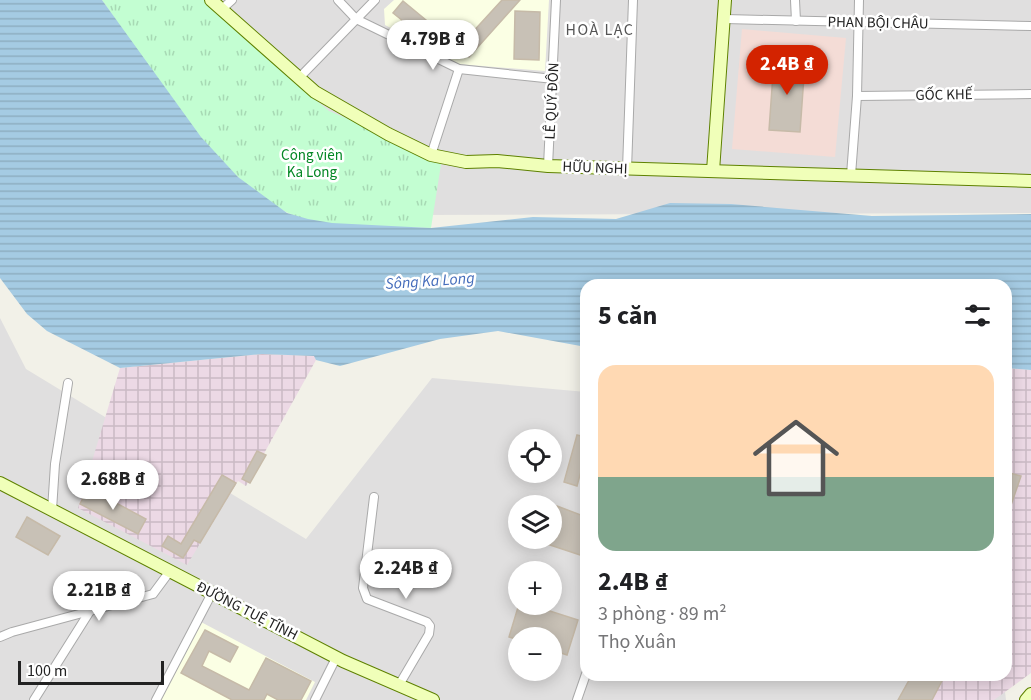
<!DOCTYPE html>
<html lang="vi">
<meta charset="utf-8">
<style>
body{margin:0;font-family:"Source Sans 3",sans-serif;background:#f2f2f2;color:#202124;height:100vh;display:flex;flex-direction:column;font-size:22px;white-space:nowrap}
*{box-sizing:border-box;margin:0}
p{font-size:20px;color:#757577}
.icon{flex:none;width:33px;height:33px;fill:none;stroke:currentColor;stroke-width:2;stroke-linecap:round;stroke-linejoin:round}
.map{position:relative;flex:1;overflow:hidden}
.side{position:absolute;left:580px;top:279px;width:432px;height:402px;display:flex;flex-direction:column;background:#fff;border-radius:18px;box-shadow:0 3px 15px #0003}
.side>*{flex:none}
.controls{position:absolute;left:508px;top:429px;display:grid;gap:12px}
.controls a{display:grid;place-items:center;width:54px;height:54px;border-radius:50%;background:#fff;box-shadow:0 3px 15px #0003;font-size:30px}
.scale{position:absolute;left:18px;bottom:15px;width:146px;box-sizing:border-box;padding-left:6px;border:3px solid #222;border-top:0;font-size:16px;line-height:21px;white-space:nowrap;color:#222;-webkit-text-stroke:4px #fff;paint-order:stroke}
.price{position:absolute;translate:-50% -51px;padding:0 14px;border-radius:21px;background:#fff;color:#222;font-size:20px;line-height:39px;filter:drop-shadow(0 2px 3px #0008)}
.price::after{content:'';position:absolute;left:50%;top:36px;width:18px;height:14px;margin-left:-9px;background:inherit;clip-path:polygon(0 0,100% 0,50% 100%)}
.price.selected{background:#d32300;color:#fff}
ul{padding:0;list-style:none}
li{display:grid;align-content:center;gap:12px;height:318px;padding:0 18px}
li span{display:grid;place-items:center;height:186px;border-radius:18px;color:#555}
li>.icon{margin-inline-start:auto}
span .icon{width:108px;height:108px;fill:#fffc;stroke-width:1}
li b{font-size:26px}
h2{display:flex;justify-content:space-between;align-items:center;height:72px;padding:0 18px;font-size:26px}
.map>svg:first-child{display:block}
.residential{fill:#e0dfdf;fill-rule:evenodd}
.commercial{fill:#f4dcd6}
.industrial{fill:url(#industrial-grid)}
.education{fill:#fbffe4}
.park{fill:url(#park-tufts)}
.water{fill:url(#water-rules)}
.building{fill:#c8c1b6;stroke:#c6baa8;stroke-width:1.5}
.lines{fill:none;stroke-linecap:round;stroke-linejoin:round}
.street-casing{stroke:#a9a9a9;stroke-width:10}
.secondary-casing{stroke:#5e8100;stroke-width:14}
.street{stroke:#fff;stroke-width:8}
.secondary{stroke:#f0ffb9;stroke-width:12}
.labels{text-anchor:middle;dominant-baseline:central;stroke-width:5;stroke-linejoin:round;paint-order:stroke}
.street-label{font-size:15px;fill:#222;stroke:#fff}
.park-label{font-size:15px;fill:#038724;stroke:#fff}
.neighbourhood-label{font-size:16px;letter-spacing:1.5px;fill:#555;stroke:#fff}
.water-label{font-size:16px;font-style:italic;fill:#446cbb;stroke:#fff}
</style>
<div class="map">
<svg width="1031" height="700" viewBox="0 0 1031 700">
<defs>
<pattern id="industrial-grid" width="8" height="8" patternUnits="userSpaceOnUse" patternTransform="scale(1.5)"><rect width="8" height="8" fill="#ecd9e5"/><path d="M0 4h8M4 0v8" fill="none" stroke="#cabac4"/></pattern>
<pattern id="park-tufts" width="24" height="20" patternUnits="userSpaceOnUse" patternTransform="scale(1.5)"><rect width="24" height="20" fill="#c3fed2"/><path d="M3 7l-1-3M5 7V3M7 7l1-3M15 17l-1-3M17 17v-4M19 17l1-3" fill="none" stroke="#a7d9b4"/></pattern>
<pattern id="water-rules" width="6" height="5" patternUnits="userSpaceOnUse" patternTransform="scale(1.5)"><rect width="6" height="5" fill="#a5cbe3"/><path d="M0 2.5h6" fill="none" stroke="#8eaec2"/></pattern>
</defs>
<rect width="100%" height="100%" fill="#f2f1e8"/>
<g class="residential">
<path d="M126 0H1031V213L404 215Z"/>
<path d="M0 318 26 369 306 539 432 378 586 392V675H1003L1006 700H0ZM519 440H552V472H519ZM519 506H552V538H519ZM519 572H552V604H519ZM519 638H552V670H519Z"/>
</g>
<path class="commercial" d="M742 29 846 38 835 157 732 149Z"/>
<g class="industrial">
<path d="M262 354 315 356 316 360 246 486 238 481 187 565 78 508 120 368Z"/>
<path d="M1007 368 1031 370V673L994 700H898L911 675H1006Z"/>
</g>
<g class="education">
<path d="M394 0H549L545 71 458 64 385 25 384 9Z"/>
<path d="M201 622 315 682 306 700H160Z"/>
</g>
<path class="park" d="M102 0H212L305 91 329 111 442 158 431 228C393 226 318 230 286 212 212 173 150 68 102 0Z"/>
<path class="water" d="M0 0H102L201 137 238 177 287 213 308 219 332 223 431 228 533 217 616 219 670 203 731 204 872 216 1031 214V370L1007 368 1006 285H586V347L498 331 440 339 340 366 316 360 314 356 262 354 120 368 47 331 27 314 0 278Z"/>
<g class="building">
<path d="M502 0H520L469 57 459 47Z"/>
<path d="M403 1 443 34 434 46 393 13Z"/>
<path d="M515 11 540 12 539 60 514 59Z"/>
<path d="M774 60 805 62 800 132 769 130Z"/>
<path d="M577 435 586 437V453L577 486 564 482Z"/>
<path d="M257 451 266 455 250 483 242 479Z"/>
<path d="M1006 472 1021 476 1008 514H1006Z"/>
<path d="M222 475 236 483 200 543 194 540 183 558 162 546 168 536 181 544Z"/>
<path d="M88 488 146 519 138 534 80 504Z"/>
<path d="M557 506 586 517V557L535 540 552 538V521Z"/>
<path d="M27 517 60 536 48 555 16 537Z"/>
<path d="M519 604H528L578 620 567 655 552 650V638H519V640L509 637Z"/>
<path d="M205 630 238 647 230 662 209 651 202 666 249 690 266 658 311 681 301 700H278L267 694 264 700H232L181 673Z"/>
<path d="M912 675H945L932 700H898Z"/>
</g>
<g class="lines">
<g class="street-casing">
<g id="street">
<path d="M338 0 356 19 459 69 554 79"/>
<path d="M795 0 796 21"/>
<path d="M222 9 232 0"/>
<path d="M725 19 1031 26"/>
<path d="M299 78 375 0"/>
<path d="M857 96 1031 94"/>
<path d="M431 155 459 69"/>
<path d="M548 166 556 0"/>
<path d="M627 169 633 0"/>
<path d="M851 175 857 96 859 0"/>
<path d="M374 497 363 588 367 599 427 622 430 626 429 634 399 685"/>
<path d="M52 510 55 464 68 383"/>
<path d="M0 637 12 632 153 594 170 571"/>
<path d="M34 700 90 611"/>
<path d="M156 700 212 593"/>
<path d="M315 700 336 658"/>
<path d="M577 700 586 674"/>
</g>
</g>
<g class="secondary-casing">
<g id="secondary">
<path d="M211 0 315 92 388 134 431 155 466 162 497 161 548 166 1031 181"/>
<path d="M713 171 725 0"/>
<path d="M0 483 343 661 433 700"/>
<path d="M1026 700 1031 694"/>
</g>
</g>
<use href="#street" class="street"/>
<use href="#secondary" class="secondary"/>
</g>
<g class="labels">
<g class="street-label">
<text transform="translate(878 23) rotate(1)">PHAN BỘI CHÂU</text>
<text transform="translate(944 95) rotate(-1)">GỐC KHẾ</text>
<text transform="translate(552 101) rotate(-87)">LÊ QUÝ ĐÔN</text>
<text transform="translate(595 168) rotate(2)">HỮU NGHỊ</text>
<text transform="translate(247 611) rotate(27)">ĐƯỜNG TUỆ TĨNH</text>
</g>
<g class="park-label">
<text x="312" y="155">Công viên<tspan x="312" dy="17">Ka Long</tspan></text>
</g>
<g class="neighbourhood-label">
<text x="600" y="30">HOÀ LẠC</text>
</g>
<g class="water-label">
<text transform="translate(430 281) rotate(-4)">Sông Ka Long</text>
</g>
</g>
</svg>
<div class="controls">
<a><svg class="icon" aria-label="locate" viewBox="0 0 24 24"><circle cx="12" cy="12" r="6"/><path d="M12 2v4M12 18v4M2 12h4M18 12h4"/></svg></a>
<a><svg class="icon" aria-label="layers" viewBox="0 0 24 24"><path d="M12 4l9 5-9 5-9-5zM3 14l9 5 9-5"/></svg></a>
<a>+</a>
<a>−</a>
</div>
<div class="scale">100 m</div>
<b class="price" style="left:433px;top:71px">4.79B ₫</b>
<b class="price selected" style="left:787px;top:96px">2.4B ₫</b>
<b class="price" style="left:113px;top:511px">2.68B ₫</b>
<b class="price" style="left:406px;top:600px">2.24B ₫</b>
<b class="price" style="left:99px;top:622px">2.21B ₫</b>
<section class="side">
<h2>5 căn<svg class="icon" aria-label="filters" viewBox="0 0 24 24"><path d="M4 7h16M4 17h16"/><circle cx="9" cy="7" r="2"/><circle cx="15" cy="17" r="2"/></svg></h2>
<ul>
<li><span style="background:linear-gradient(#ffd9b3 60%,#7fa58c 0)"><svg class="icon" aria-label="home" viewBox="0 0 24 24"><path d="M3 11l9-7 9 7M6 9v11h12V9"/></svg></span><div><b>2.4B ₫</b><p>3 phòng · 89 m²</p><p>Thọ Xuân</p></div></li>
</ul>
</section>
</div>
